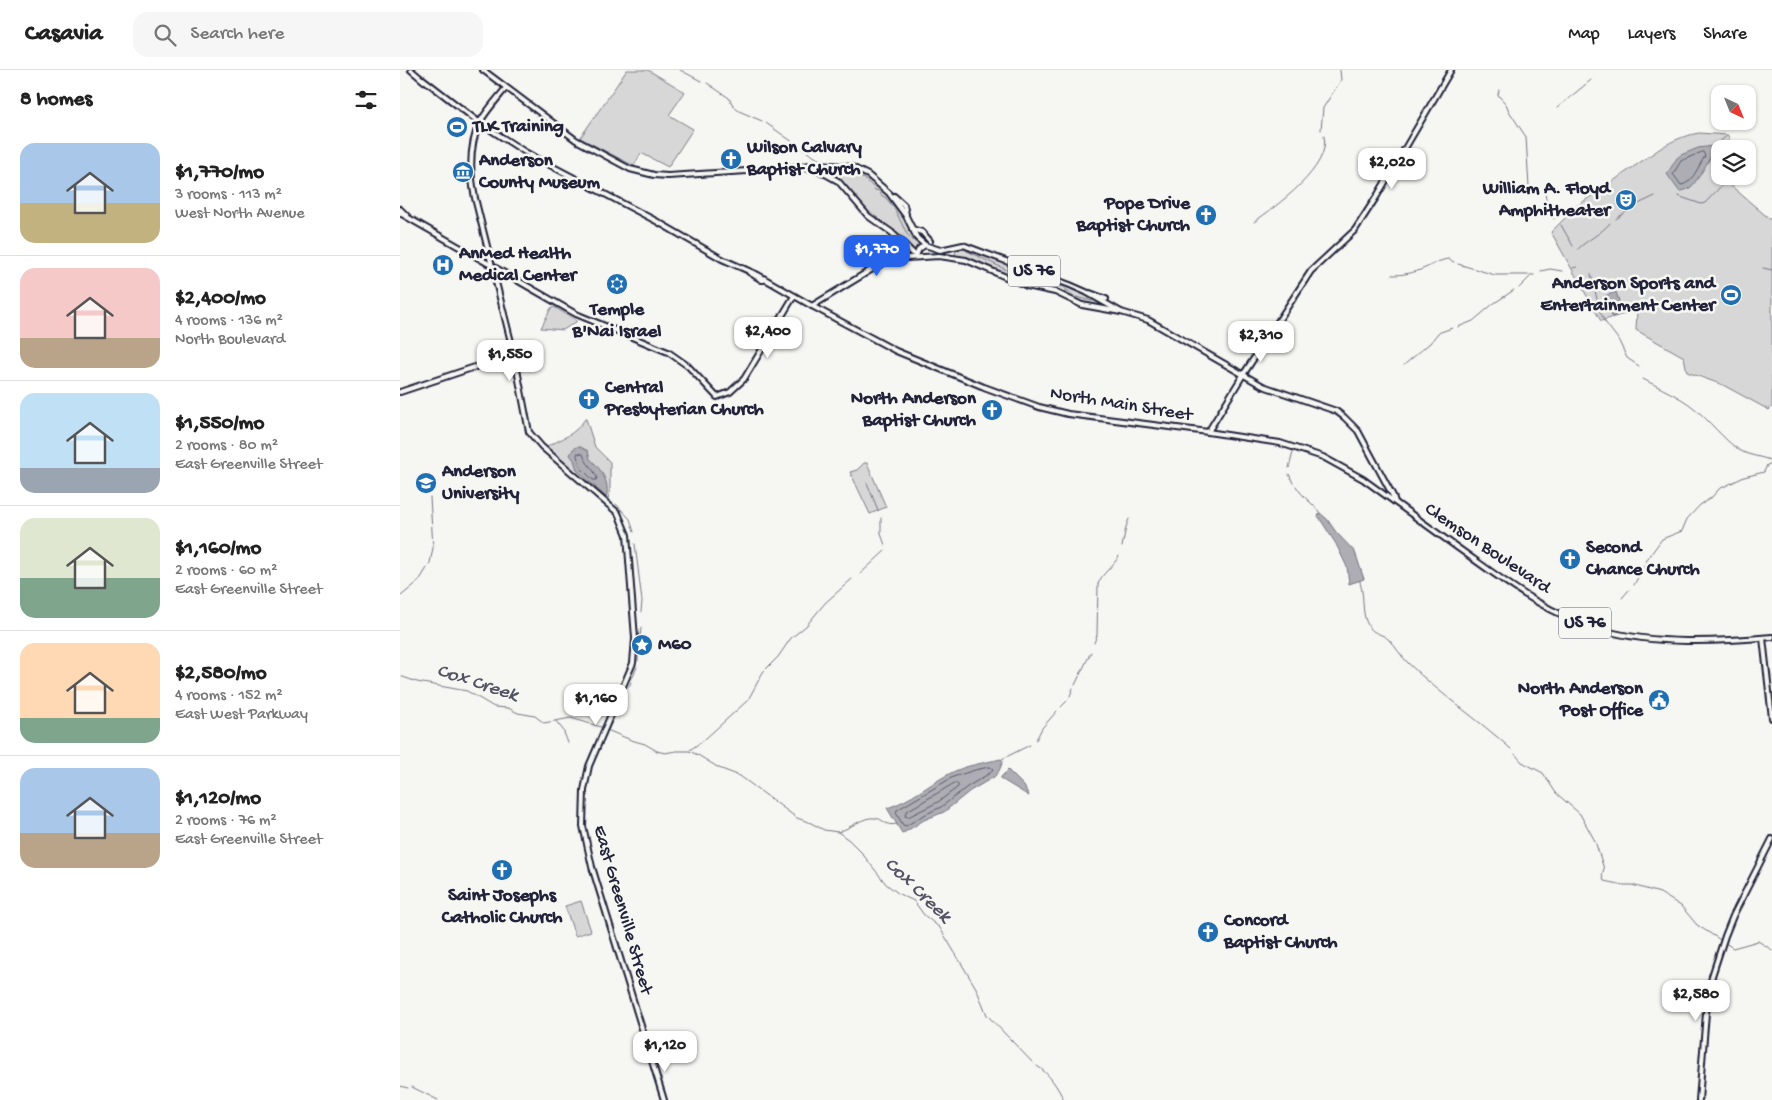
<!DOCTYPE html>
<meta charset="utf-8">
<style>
body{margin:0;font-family:"Gochi Hand",sans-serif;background:#f6f6f6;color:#222;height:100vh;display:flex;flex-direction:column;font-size:19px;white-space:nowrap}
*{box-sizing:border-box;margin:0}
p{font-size:16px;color:#767676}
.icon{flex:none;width:28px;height:28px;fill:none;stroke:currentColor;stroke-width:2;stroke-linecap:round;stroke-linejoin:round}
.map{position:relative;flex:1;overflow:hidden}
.sheet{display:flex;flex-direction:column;background:#fff;width:400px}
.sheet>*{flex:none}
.needle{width:32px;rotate:137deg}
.fabs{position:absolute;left:1311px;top:15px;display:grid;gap:10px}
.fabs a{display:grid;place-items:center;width:45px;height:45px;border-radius:10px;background:#fff;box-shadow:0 1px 4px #0004;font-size:25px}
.price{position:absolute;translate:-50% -42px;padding:0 11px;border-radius:10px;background:#fff;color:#222;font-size:16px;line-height:32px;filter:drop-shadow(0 1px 2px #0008)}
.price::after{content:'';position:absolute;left:50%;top:30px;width:15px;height:11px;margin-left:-8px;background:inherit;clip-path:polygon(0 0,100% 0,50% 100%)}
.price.active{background:#2563eb;color:#fff}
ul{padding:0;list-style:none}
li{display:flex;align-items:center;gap:15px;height:125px;padding:0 20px}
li+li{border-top:1px solid #e0e0e0}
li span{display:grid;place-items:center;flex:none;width:140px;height:100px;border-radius:15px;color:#555}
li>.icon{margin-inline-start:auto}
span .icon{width:60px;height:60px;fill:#fffc;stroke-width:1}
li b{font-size:21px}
h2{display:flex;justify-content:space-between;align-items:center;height:60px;padding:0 20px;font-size:21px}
header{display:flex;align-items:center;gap:30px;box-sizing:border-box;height:70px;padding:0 25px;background:#fff;border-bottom:1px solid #e0e0e0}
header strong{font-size:24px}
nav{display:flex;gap:28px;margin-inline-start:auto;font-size:18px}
.search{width:350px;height:45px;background:#f6f6f6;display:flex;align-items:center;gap:12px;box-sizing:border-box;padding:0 18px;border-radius:15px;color:#767676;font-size:19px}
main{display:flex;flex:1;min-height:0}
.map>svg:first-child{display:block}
.green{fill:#d7d7d7;stroke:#7c7c89}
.water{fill:#adadb3;stroke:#757583}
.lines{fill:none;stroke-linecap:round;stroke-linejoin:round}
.shore{stroke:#5a5a6b;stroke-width:1}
.stream{stroke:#757583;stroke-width:1}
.major-casing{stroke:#22223b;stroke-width:8}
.major{stroke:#f6f6f2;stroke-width:4}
.labels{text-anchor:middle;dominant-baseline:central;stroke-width:5;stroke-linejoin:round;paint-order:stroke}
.shield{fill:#f6f6f2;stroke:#626272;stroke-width:1}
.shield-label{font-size:18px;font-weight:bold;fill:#22223b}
.poi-label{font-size:19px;font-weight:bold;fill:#22223b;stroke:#f6f6f2;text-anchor:start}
.street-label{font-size:19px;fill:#22223b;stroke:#f6f6f2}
.water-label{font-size:20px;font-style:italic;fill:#535365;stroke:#f6f6f2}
</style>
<header>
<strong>Casavia</strong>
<div class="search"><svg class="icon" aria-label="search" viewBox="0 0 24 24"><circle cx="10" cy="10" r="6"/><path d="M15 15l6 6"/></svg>Search here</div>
<nav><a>Map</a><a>Layers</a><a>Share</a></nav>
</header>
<main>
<section class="sheet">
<h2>8 homes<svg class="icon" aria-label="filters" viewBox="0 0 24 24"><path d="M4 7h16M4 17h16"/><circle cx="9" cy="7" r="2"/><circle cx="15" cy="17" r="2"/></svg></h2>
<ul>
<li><span style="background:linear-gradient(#a9c7e8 60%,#c2b280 0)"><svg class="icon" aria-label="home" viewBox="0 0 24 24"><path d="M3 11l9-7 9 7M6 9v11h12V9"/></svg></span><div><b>$1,770/mo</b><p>3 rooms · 113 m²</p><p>West North Avenue</p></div></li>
<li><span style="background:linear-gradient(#f6c9c9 70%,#b9a48a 0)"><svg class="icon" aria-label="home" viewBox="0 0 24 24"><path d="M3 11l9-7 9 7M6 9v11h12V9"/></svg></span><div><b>$2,400/mo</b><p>4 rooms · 136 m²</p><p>North Boulevard</p></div></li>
<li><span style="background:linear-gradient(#bfe0f5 75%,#9aa5b1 0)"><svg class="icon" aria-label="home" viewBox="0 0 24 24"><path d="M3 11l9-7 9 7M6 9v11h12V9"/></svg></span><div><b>$1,550/mo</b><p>2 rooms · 80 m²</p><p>East Greenville Street</p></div></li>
<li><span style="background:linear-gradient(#dfe7d0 60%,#7fa58c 0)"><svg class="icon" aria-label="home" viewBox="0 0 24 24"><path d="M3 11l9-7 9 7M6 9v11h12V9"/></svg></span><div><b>$1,160/mo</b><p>2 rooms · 60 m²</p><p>East Greenville Street</p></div></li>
<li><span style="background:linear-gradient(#ffd9b3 75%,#7fa58c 0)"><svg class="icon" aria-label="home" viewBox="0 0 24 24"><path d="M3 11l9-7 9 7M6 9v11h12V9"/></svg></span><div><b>$2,580/mo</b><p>4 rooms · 152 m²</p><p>East West Parkway</p></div></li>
<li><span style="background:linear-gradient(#a9c7e8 65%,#b9a48a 0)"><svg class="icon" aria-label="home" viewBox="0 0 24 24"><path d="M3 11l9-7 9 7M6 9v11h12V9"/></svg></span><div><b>$1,120/mo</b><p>2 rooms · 76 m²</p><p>East Greenville Street</p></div></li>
</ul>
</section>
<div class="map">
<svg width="1372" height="1030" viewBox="0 0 1372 1030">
<rect width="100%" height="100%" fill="#f6f6f2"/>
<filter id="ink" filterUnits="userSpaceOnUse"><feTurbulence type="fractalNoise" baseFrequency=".02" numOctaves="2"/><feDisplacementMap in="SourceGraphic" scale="10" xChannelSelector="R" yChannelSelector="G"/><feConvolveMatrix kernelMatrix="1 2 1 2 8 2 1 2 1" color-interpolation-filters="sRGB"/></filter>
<g filter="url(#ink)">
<g class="green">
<path d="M227 0H248L285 22 269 45 293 59 268 97 241 83 234 96 180 68Z"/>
<path d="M1299 63 1327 65 1329 67 1328 79H1320V106H1326L1329 114 1372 151V337L1369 340 1323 315 1287 302 1284 287 1236 260 1237 240 1201 251 1151 162 1177 136 1255 82C1269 72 1282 66 1299 63Z"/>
<path d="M423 96C451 96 480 108 495 133 505 147 511 163 522 175L515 182 511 180 491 158 472 147 441 111 422 99Z"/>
<path d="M556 178 564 179 671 218 683 223 701 234 699 237 678 232 668 226 635 217 570 189 555 186Z"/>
<path d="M154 237 176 250V252L163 260 141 258 151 238Z"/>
<path d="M185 349H186L195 377 210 392V421L208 429 145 377C160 370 176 364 185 349Z"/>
<path d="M464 393H467L486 437 470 444 450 402 457 400Z"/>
<path d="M181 831 191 861 175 866 165 836Z"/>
</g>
<g class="water">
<path d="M1313 76 1315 78C1311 87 1298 110 1291 117 1287 120 1283 121 1279 121L1267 104 1277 88 1281 85 1298 78Z"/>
<path d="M1216 222 1223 243 1212 247 1205 226Z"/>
<path d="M179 376 188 381 190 389C200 397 211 414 206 427L177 400 174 390 170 385 173 379Z"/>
<path d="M920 443 927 449 936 462 955 482 964 509 949 514 947 497 936 474 920 449 918 446Z"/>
<path d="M601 689 603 691 599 701 594 707 570 721 544 742 524 750 505 762 502 763 487 738C510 731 528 715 549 704 565 695 584 693 601 689Z"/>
<path d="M608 700 624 716 629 726 601 709V707Z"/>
</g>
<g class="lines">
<g class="shore">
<path d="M1303 82 1305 86C1299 95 1292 114 1281 115L1273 104 1281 91Z"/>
<path d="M178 383 183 384C186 394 193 398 197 407L196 410H193L181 398 177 386Z"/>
<path d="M590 697 593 699 590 703 567 717 541 737 522 746 506 756 503 755 496 743 497 740 553 707 575 700Z"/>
<path d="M555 713 558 714V717L538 732 508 747 505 746 506 742Z"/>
</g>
<g class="stream">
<path d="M280 0 301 11"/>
<path d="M307 13 329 28 334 37 339 41 362 51"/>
<path d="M1099 20 1098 25 1106 34 1109 41 1126 67 1129 117"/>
<path d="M1157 38 1191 10"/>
<path d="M366 53 404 80"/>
<path d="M921 60 923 38 941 10 940 0"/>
<path d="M1313 77 1328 65"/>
<path d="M407 82 420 90"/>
<path d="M434 97C441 102 453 101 458 108H464C468 114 471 113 475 120L480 121 481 125 486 128 494 138 507 164 516 173"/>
<path d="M1145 122 1147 135 1154 149"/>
<path d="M1278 126 1301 134 1305 133 1323 114V106"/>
<path d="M1216 149 1234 136 1255 126"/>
<path d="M854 152C876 136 932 97 924 66"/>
<path d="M1161 155 1173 176"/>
<path d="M1178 179C1188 169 1200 165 1210 153"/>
<path d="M567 181 609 201"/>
<path d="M1058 194 1095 205H1134"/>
<path d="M1173 198 1177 197"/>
<path d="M1363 198 1372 200"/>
<path d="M1141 201 1150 199 1162 201"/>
<path d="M622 204 663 217 674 226"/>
<path d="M1191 204 1200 242 1205 252 1218 269 1227 288 1239 296"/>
<path d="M992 205C1003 205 1014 203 1025 198 1032 195 1040 190 1048 189L1054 192"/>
<path d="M1119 218 1130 207"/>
<path d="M676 227 692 231"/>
<path d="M1058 257 1073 251 1093 234 1114 220"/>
<path d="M1004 295 1030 273 1038 263 1052 258"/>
<path d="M1243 309C1258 317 1281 327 1294 338 1310 351 1322 368 1339 380 1349 386 1361 386 1372 391"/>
<path d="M889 398 893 382"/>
<path d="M889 404 893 413"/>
<path d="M467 413 478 440"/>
<path d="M896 416C902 427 913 433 920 443"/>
<path d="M216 434 230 449 234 462"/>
<path d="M481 448V464L485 475"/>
<path d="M235 474 242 531 241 542"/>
<path d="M722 477 726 457 729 449"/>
<path d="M459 505 486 480"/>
<path d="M960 511C960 515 962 518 962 522 964 533 962 545 968 555 973 565 983 563 989 570 996 577 1001 586 1008 593 1041 625 1078 649 1111 679"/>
<path d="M1234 515 1248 488 1262 469 1282 461 1287 449 1300 435 1311 428 1319 419 1344 407 1364 402 1367 395 1372 393"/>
<path d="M1 526 19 511 30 493 33 478 30 427"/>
<path d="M1222 528 1229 520"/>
<path d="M240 568 241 558"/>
<path d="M694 573 697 565 698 514C702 503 713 497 719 486"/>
<path d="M238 591 239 571"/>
<path d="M0 606 17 612 67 621 94 637 108 638 118 643 135 646 144 653 171 648 201 657"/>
<path d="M232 609 237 597"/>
<path d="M675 615 691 582"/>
<path d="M229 617 231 612"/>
<path d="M670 626 673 618"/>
<path d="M661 637 668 630"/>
<path d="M156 651 163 660 168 673"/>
<path d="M207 660 231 670 245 674 257 681 265 683 276 681H289L298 685 319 698 340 706 397 748 411 753 424 760 438 762 449 770 461 782 486 814 499 824 514 831 524 845 540 858 576 918 587 945 633 993"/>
<path d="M208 660 226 623"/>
<path d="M636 670 642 658 657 641"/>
<path d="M290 680 305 669 348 630 363 602 378 587 391 568 406 556 425 533 452 509"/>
<path d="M1115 684 1122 692 1143 703 1156 723 1180 744 1195 771 1204 799 1202 805 1204 811 1223 815H1232L1260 823 1281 836 1297 855 1333 878 1358 871 1372 880"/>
<path d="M602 689 630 675"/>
<path d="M438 762C450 759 463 746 475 748 485 749 484 757 497 754"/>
<path d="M637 996C649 1003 658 1018 664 1030"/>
<path d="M0 1016 8 1018"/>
<path d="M12 1017 38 1030"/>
</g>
<g class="major-casing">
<g id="major">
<path d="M11 0 24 11"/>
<path d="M83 0 176 70 230 99 254 105 268 106 363 100 421 94 452 97 468 105 489 123 506 146 517 168 525 175 540 180 563 175 571 178 670 215 686 222 721 242"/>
<path d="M23 9 80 53 125 82 258 152 322 189 358 205 412 236 496 281 584 317 639 337 668 344 808 362 880 373 923 387 963 409C995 432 1026 455 1058 478 1106 512 1144 543 1202 560 1256 575 1317 572 1372 567"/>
<path d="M106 18C97 29 87 40 80 52 69 75 70 104 75 128L114 284 129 362 142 377 218 443 227 465 235 568 233 593 189 696 184 720 183 756 192 797 264 1030"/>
<path d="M405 98 418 100 438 111 468 146 491 162 516 186"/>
<path d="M494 126 504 135 506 144"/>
<path d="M0 139 7 146"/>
<path d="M0 143 176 244 268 282 288 296 317 327 330 322 344 309 394 226"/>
<path d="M512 159 522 162 530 171"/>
<path d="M516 186 519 179 525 175"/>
<path d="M492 188 503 174"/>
<path d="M349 202 362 210H364"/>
<path d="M690 223 706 229"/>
<path d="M412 236 479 195 492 189 539 186 566 190 627 216 655 222 682 235 721 242 748 250 863 316 936 341 944 347 958 361 993 426 995 432"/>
<path d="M0 322 114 284"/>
<path d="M808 362 843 305 911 201 955 160 977 126 1051 0"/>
<path d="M1363 568 1372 648"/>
<path d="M1299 1030 1306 943 1312 906 1325 866 1333 846 1372 769"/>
</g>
</g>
<use href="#major" class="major"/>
</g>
</g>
<defs>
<g id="stadium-disc" transform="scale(1.125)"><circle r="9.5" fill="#1f6fb2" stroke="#f6f6f2"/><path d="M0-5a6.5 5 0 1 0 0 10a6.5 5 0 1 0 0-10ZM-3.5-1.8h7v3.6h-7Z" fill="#fff"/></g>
<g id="church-disc" transform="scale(1.125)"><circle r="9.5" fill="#1f6fb2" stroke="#f6f6f2"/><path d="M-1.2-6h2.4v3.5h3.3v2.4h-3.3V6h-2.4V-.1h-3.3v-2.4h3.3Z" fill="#fff"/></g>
<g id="museum-disc" transform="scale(1.125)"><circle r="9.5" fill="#1f6fb2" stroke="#f6f6f2"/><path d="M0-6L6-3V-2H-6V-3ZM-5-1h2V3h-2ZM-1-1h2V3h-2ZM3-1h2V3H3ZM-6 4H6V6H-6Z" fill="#fff"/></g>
<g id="theatre-disc" transform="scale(1.125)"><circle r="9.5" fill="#1f6fb2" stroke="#f6f6f2"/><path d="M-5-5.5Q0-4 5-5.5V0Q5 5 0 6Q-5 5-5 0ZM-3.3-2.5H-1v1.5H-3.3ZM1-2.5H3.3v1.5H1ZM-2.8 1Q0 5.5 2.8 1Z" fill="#fff"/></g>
<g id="hospital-disc" transform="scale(1.125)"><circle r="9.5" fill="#1f6fb2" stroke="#f6f6f2"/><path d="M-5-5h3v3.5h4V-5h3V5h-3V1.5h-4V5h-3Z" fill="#fff"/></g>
<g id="synagogue-disc" transform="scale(1.125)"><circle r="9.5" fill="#1f6fb2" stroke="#f6f6f2"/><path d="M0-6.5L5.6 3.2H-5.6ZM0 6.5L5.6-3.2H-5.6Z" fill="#fff"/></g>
<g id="university-disc" transform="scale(1.125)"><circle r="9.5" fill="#1f6fb2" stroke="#f6f6f2"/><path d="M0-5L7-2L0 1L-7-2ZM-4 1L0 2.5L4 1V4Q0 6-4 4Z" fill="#fff"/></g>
<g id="sight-disc" transform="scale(1.125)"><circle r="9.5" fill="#1f6fb2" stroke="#f6f6f2"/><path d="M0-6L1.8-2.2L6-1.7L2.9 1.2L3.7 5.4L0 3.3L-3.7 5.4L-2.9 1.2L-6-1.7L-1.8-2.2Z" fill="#fff"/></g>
<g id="civic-disc" transform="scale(1.125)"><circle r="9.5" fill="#1f6fb2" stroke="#f6f6f2"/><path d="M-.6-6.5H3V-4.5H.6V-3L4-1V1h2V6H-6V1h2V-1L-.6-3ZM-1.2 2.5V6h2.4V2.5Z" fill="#fff"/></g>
</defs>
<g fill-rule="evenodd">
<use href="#stadium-disc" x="57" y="57"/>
<use href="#church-disc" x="331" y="89"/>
<use href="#museum-disc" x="63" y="102"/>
<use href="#theatre-disc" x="1226" y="130"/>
<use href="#church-disc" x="806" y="145"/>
<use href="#hospital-disc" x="43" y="195"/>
<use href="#synagogue-disc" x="217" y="214"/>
<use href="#stadium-disc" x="1331" y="225"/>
<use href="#church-disc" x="189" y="329"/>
<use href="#church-disc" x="592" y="340"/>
<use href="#university-disc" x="26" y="413"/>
<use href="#church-disc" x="1170" y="489"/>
<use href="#sight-disc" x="242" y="575"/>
<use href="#civic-disc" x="1259" y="630"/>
<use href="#church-disc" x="102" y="800"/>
<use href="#church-disc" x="808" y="862"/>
</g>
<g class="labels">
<g class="shield">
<rect x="608" y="185.5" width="52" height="31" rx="4"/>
<rect x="1159" y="537.5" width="52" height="31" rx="4"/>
</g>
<g class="shield-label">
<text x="634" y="201">US 76</text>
<text x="1185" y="553">US 76</text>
</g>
<g class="poi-label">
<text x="73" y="57">TLK Training</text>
<text x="347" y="78">Wilson Calvary<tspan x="347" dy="22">Baptist Church</tspan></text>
<text x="79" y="91">Anderson<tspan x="79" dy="22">County Museum</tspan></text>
<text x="1210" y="119" text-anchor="end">William A. Floyd<tspan x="1210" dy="22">Amphitheater</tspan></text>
<text x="790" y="134" text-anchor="end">Pope Drive<tspan x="790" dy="22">Baptist Church</tspan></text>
<text x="59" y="184">AnMed Health<tspan x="59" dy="22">Medical Center</tspan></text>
<text x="1315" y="214" text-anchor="end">Anderson Sports and<tspan x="1315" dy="22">Entertainment Center</tspan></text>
<text x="217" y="240" text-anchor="middle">Temple<tspan x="217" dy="22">B'Nai Israel</tspan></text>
<text x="205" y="318">Central<tspan x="205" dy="22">Presbyterian Church</tspan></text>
<text x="576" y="329" text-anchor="end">North Anderson<tspan x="576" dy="22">Baptist Church</tspan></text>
<text x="42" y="402">Anderson<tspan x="42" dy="22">University</tspan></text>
<text x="1186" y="478">Second<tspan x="1186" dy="22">Chance Church</tspan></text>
<text x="258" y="575">M60</text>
<text x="1243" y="619" text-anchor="end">North Anderson<tspan x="1243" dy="22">Post Office</tspan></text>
<text x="102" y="826" text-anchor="middle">Saint Josephs<tspan x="102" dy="22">Catholic Church</tspan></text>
<text x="824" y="851">Concord<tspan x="824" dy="22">Baptist Church</tspan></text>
</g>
<g class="street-label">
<text transform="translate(721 335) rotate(9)">North Main Street</text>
<text transform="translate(1087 479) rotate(34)">Clemson Boulevard</text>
<text transform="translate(222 840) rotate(74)">East Greenville Street</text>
</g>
<g class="water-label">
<text transform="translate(77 614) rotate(18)">Cox Creek</text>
<text transform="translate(517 821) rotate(44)">Cox Creek</text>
</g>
</g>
</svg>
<div class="fabs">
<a><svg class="needle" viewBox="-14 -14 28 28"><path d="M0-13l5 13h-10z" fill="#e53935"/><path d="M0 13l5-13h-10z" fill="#767676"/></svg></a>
<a><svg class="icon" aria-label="layers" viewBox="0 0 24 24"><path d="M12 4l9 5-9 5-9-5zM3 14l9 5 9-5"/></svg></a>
</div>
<b class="price" style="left:992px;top:120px">$2,020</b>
<b class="price active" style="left:477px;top:207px">$1,770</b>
<b class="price" style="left:368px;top:289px">$2,400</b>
<b class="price" style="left:861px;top:293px">$2,310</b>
<b class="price" style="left:110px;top:312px">$1,550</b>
<b class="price" style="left:196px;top:656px">$1,160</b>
<b class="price" style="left:1296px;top:952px">$2,580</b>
<b class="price" style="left:265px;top:1003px">$1,120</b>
</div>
</main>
